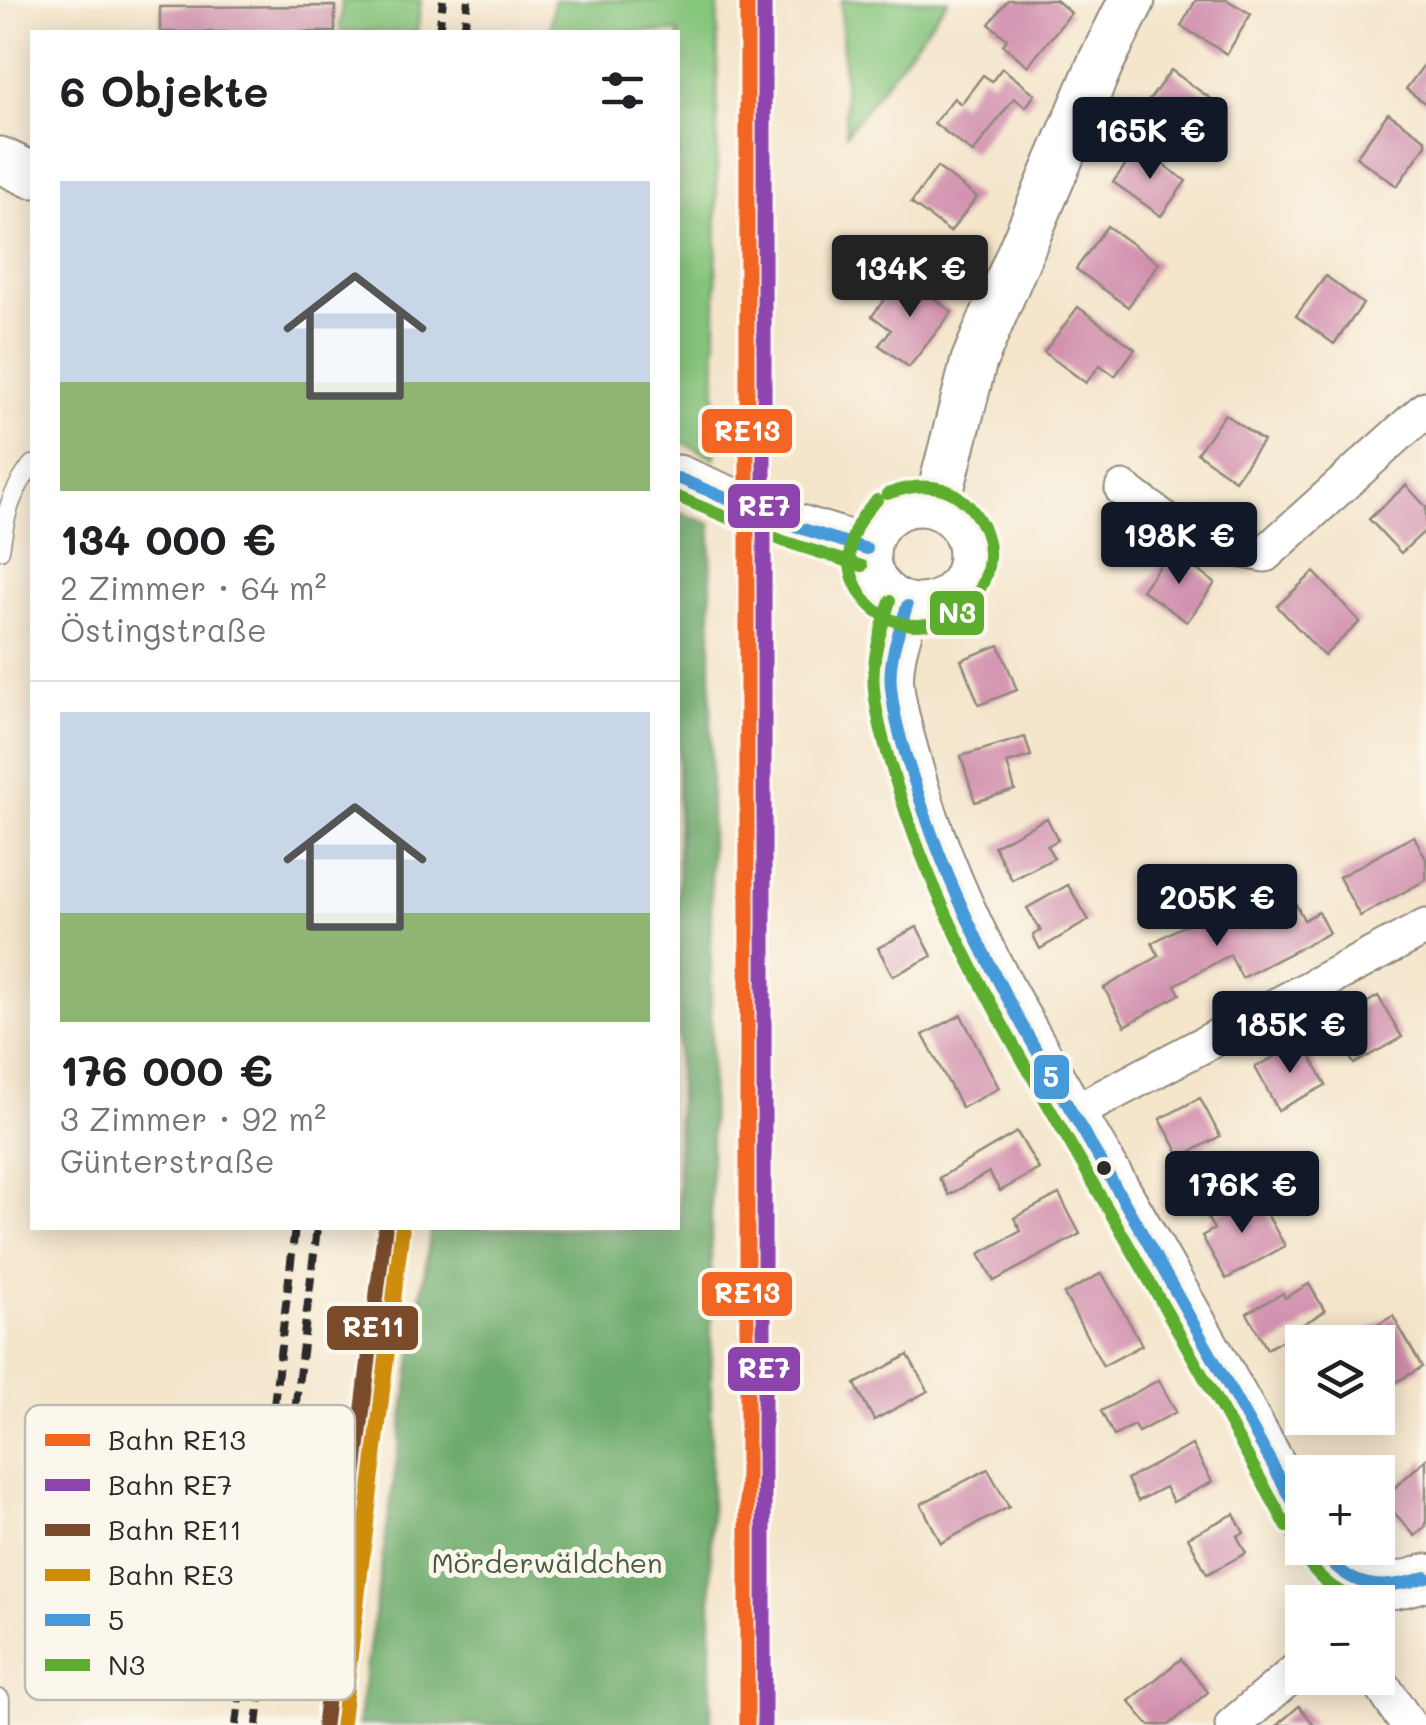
<!DOCTYPE html>
<html lang="de">
<meta charset="utf-8">
<style>
body{margin:0;font-family:Mali,sans-serif;background:#f6f6f6;color:#202124;height:100vh;display:flex;flex-direction:column;font-size:38px;white-space:nowrap}
*{box-sizing:border-box;margin:0}
p{font-size:32px;color:#757577}
.icon{flex:none;width:55px;height:55px;fill:none;stroke:currentColor;stroke-width:2;stroke-linecap:round;stroke-linejoin:round}
.map{position:relative;flex:1;overflow:hidden}
.side{position:absolute;left:30px;top:30px;width:650px;height:1200px;display:flex;flex-direction:column;background:#fff;border-radius:0px;box-shadow:0 5px 25px #0003}
.side>*{flex:none}
.controls{position:absolute;left:1285px;top:1325px;display:grid;gap:20px}
.controls a{display:grid;place-items:center;width:110px;height:110px;border-radius:0px;background:#fff;box-shadow:0 5px 25px #0003;font-size:50px}
.price{position:absolute;translate:-50% -85px;padding:0 22px;border-radius:10px;background:#111827;color:#fff;font-size:32px;line-height:65px;filter:drop-shadow(0 2px 5px #0008)}
.price::after{content:'';position:absolute;left:50%;top:60px;width:30px;height:22px;margin-left:-15px;background:inherit;clip-path:polygon(0 0,100% 0,50% 100%)}
.price.on{background:#222;color:#fff}
ul{padding:0;list-style:none}
li{display:grid;align-content:center;gap:20px;height:530px;padding:0 30px}
li+li{border-top:2px solid #e0e0e0}
li span{display:grid;place-items:center;height:310px;border-radius:0px;color:#555}
li>.icon{margin-inline-start:auto}
span .icon{width:180px;height:180px;fill:#fffc;stroke-width:1}
li b{font-size:42px}
h2{display:flex;justify-content:space-between;align-items:center;height:120px;padding:0 30px;font-size:42px}
.map>svg:first-child{display:block}
.green{fill:#87c67d;stroke:#597854;stroke-width:2.5}
.forest{fill:#6dab6c;stroke:#4c6b4c;stroke-width:2.5}
.building{fill:#d18fad}
.lines{fill:none;stroke-linecap:round;stroke-linejoin:round}
.service-casing{stroke:#90887b;stroke-width:21}
.minor-casing{stroke:#90887b;stroke-width:39}
.tertiary-casing{stroke:#90887b;stroke-width:49}
.service{stroke:#fff;stroke-width:18}
.minor{stroke:#fff;stroke-width:35}
.tertiary{stroke:#fff;stroke-width:45}
.rail{stroke:#2b2b2b;stroke-width:8;stroke-dasharray:15 8;stroke-linecap:butt}
.bus-1-casing{stroke:#fbf7ec;stroke-width:20}
.bus-2-casing{stroke:#fbf7ec;stroke-width:20}
.bus-1{stroke:#479ada;stroke-width:12}
.bus-2{stroke:#5dad2f;stroke-width:12}
.rail-1-casing{stroke:#fbf7ec;stroke-width:22}
.rail-2-casing{stroke:#fbf7ec;stroke-width:22}
.rail-3-casing{stroke:#fbf7ec;stroke-width:22}
.rail-4-casing{stroke:#fbf7ec;stroke-width:22}
.rail-1{stroke:#f26522;stroke-width:15}
.rail-2{stroke:#8e44ad;stroke-width:15}
.rail-3{stroke:#7a4b2a;stroke-width:15}
.rail-4{stroke:#ce8d09;stroke-width:15}
.bus-dot{fill:#2b2b2b;stroke:#fbf7ec;stroke-width:4}
.labels{text-anchor:middle;dominant-baseline:central;stroke-width:10;stroke-linejoin:round;paint-order:stroke}
.park-label{font-size:28px;fill:#475a44;stroke:#fbf7ec}
.key{fill:#fbf7ec;stroke:#bdbab2;stroke-width:2.5}
.key-label{font-size:28px;fill:#2b2b2b}
.line-badge{stroke:#fbf7ec;stroke-width:4}
.badge-label{font-size:28px;text-anchor:middle;font-weight:bold;fill:#fff}
</style>
<div class="map">
<svg width="1426" height="1725" viewBox="0 0 1426 1725">
<rect width="100%" height="100%" fill="#fbf7ec"/>
<filter id="ink" filterUnits="userSpaceOnUse"><feTurbulence type="fractalNoise" baseFrequency=".01" numOctaves="2"/><feDisplacementMap in="SourceGraphic" scale="20" xChannelSelector="R" yChannelSelector="G"/><feConvolveMatrix kernelMatrix="1 2 1 2 8 2 1 2 1" color-interpolation-filters="sRGB"/></filter>
<filter id="wash" filterUnits="userSpaceOnUse"><feTurbulence type="fractalNoise" baseFrequency=".0048" numOctaves="4" result="noise"/><feDisplacementMap in="SourceGraphic" scale="40" xChannelSelector="R" yChannelSelector="G"/><feGaussianBlur stdDeviation="2.25" result="paint"/><feColorMatrix in="noise" values="0 0 0 0 0 0 0 0 0 0 0 0 0 0 0 0 0 1.4 0 .05"/><feComposite in="paint" operator="in"/></filter>
<g filter="url(#wash)">
<rect width="100%" height="100%" fill="#f4e5cb"/>
<g class="green">
<path d="M342 0H421L417 32H340Z"/>
<path d="M554 0H718L715 458 678 440V32H550Z"/>
<path d="M841 0H948L846 134Z"/>
</g>
<path class="forest" d="M678 512 711 524V1725H358L431 1228H678Z"/>
<g id="blocks">
<g class="building">
<path d="M1008 0H1056L1071 13 1028 66 1003 45 1007 39 989 24Z"/>
<path d="M1196 0H1227L1251 14 1227 54 1181 26Z"/>
<path d="M335 6V32H160V7Z"/>
<path d="M1426 62V104L1406 89Z"/>
<path d="M1002 68 1035 94 1026 107 1014 98 973 153 934 123 954 98 961 104 983 75 992 81Z"/>
<path d="M1171 70 1218 104 1191 141 1145 106Z"/>
<path d="M1388 113 1426 140V145L1397 186 1356 157Z"/>
<path d="M1139 147 1186 181 1161 216 1113 182Z"/>
<path d="M937 167 977 197 950 232 911 203Z"/>
<path d="M1107 226 1159 263 1128 307 1076 269Z"/>
<path d="M903 275 952 312 909 367 879 345 891 330 872 316Z"/>
<path d="M1326 276 1363 304 1334 344 1296 316Z"/>
<path d="M1078 307 1135 349 1115 376 1100 365 1086 383 1044 352Z"/>
<path d="M1225 414 1263 441 1235 480 1197 453Z"/>
<path d="M1406 485 1426 507V530L1401 553 1369 519Z"/>
<path d="M1171 551 1215 583 1187 622 1142 590Z"/>
<path d="M1314 572 1360 622 1324 656 1277 606Z"/>
<path d="M999 645 1017 690 979 705 961 660Z"/>
<path d="M1025 737 1031 756 1007 763 1015 790 975 802 961 756Z"/>
<path d="M1047 818 1058 840 1047 846 1054 858 1012 880 994 846Z"/>
<path d="M1414 836 1426 859V880L1360 916 1339 877Z"/>
<path d="M1283 880 1304 920 1318 912 1329 933 1242 978 1230 955 1175 985 1180 994 1125 1026 1104 988 1159 956 1152 943 1207 913 1211 918Z"/>
<path d="M1068 885 1089 920 1040 949 1033 935 1041 931 1027 908Z"/>
<path d="M917 927 932 956 893 976 878 948Z"/>
<path d="M1378 996 1402 1037 1354 1064 1331 1024Z"/>
<path d="M961 1015 999 1088 962 1108 923 1035Z"/>
<path d="M1303 1042 1326 1085 1278 1110 1255 1067Z"/>
<path d="M1200 1098 1220 1136 1181 1157 1160 1119Z"/>
<path d="M1017 1132 1039 1169 1000 1191 989 1172 949 1195 939 1178Z"/>
<path d="M1255 1193 1285 1246 1226 1279 1202 1236 1214 1229 1208 1219Z"/>
<path d="M1059 1194 1080 1234 994 1281 979 1254 1021 1231 1014 1218Z"/>
<path d="M1102 1273 1142 1345 1103 1366 1064 1294Z"/>
<path d="M1309 1284 1325 1311 1302 1325 1303 1328 1267 1349 1247 1313 1283 1293 1285 1298Z"/>
<path d="M1393 1316 1422 1367 1384 1389 1378 1378V1342H1347Z"/>
<path d="M908 1355 928 1391 874 1420 855 1384Z"/>
<path d="M1159 1380 1176 1412 1138 1432 1134 1425 1114 1436 1101 1411Z"/>
<path d="M1192 1445 1212 1482 1173 1502 1165 1487 1138 1501 1127 1479Z"/>
<path d="M1426 1459V1526L1415 1536 1382 1499Z"/>
<path d="M988 1469 1009 1507 941 1543 921 1504Z"/>
<path d="M1234 1514 1244 1533 1237 1536 1246 1553 1207 1574 1188 1537Z"/>
<path d="M1181 1659 1208 1692 1169 1725H1149L1129 1701Z"/>
<path d="M1299 1706 1314 1725H1277Z"/>
</g>
</g>
</g>
<g filter="url(#ink)">
<use href="#blocks" fill-opacity="0" stroke="#90887b" stroke-width="2.5"/>
<g class="lines">
<g class="service-casing">
<g id="service">
<path d="M0 550C5 515 10 494 32 465"/>
<path d="M0 1699V1725"/>
</g>
</g>
<g class="minor-casing">
<g id="minor">
<path d="M1123 489 1194 541 1265 554 1426 409"/>
<path d="M1072 1114 1426 927"/>
<path d="M1377 1678 1408 1725"/>
<path d="M1233 1725 1302 1666"/>
</g>
</g>
<g class="tertiary-casing">
<g id="tertiary">
<path d="M0 160 32 175"/>
<path d="M678 478 790 525 867 549"/>
<circle cx="919" cy="555" r="52"/>
<path d="M937 505 974 361 1101 62 1132 0"/>
<path d="M907 606C899 632 888 660 891 687 894 715 903 742 910 768 950 913 1026 1034 1101 1162 1169 1280 1236 1399 1302 1518"/>
<path d="M1319 1548C1345 1589 1383 1594 1426 1577"/>
</g>
</g>
<use href="#service" class="service"/>
<use href="#minor" class="minor"/>
<use href="#tertiary" class="tertiary"/>
<g class="rail">
<path d="M439 32 443 0"/>
<path d="M464 32 468 0"/>
<path d="M236 1725 295 1228"/>
<path d="M257 1725 317 1228"/>
</g>
<g class="bus-1-casing">
<g id="bus-1">
<path d="M678 478 790 525 867 549"/>
<path d="M907 606C899 632 888 659 891 687 894 722 906 757 917 790 958 923 1031 1042 1101 1162 1170 1280 1236 1399 1302 1518"/>
<path d="M1319 1548C1349 1588 1380 1593 1426 1577"/>
</g>
</g>
<g class="bus-2-casing">
<g id="bus-2">
<path d="M678 497 783 541 862 566"/>
<path d="M877 500C808 564 883 657 956 614 976 603 988 579 989 557 991 525 964 490 932 487 915 485 902 489 887 494"/>
<path d="M890 601C881 630 871 659 874 689 877 724 889 759 899 792 942 928 1015 1048 1086 1171 1154 1288 1221 1407 1287 1527"/>
<path d="M1305 1559C1322 1581 1341 1598 1371 1602"/>
</g>
</g>
<use href="#bus-1" class="bus-1"/>
<use href="#bus-2" class="bus-2"/>
<g class="rail-1-casing">
<path id="rail-1" d="M747 0V1725"/>
</g>
<g class="rail-2-casing">
<path id="rail-2" d="M764 0V1725"/>
</g>
<g class="rail-3-casing">
<path id="rail-3" d="M324 1725 385 1228"/>
</g>
<g class="rail-4-casing">
<path id="rail-4" d="M342 1725 402 1230"/>
</g>
<use href="#rail-1" class="rail-1"/>
<use href="#rail-2" class="rail-2"/>
<use href="#rail-3" class="rail-3"/>
<use href="#rail-4" class="rail-4"/>
</g>
</g>
<circle class="bus-dot" cx="1104" cy="1168" r="9"/>
<g class="labels">
<g class="park-label">
<text x="547" y="1562">Mörderwäldchen</text>
</g>
</g>
<rect x="25" y="1405" width="330" height="295" rx="15" class="key"/>
<rect x="45" y="1434" width="45" height="12" fill="#f26522"/>
<rect x="45" y="1479" width="45" height="12" fill="#8e44ad"/>
<rect x="45" y="1524" width="45" height="12" fill="#7a4b2a"/>
<rect x="45" y="1569" width="45" height="12" fill="#ce8d09"/>
<rect x="45" y="1614" width="45" height="12" fill="#479ada"/>
<rect x="45" y="1659" width="45" height="12" fill="#5dad2f"/>
<g class="key-label">
<text x="108" y="1450">Bahn RE13</text>
<text x="108" y="1495">Bahn RE7</text>
<text x="108" y="1540">Bahn RE11</text>
<text x="108" y="1585">Bahn RE3</text>
<text x="108" y="1630">5</text>
<text x="108" y="1675">N3</text>
</g>
<g class="line-badge">
<rect x="700" y="407" width="94" height="48" rx="10" fill="#f26522"/>
<rect x="726" y="482" width="76" height="48" rx="10" fill="#8e44ad"/>
<rect x="928" y="589" width="58" height="48" rx="10" fill="#5dad2f"/>
<rect x="1032" y="1053" width="39" height="48" rx="10" fill="#479ada"/>
<rect x="700" y="1270" width="94" height="48" rx="10" fill="#f26522"/>
<rect x="325" y="1304" width="95" height="48" rx="10" fill="#7a4b2a"/>
<rect x="726" y="1345" width="76" height="48" rx="10" fill="#8e44ad"/>
</g>
<g class="badge-label">
<text x="747" y="441">RE13</text>
<text x="764" y="516">RE7</text>
<text x="957" y="623">N3</text>
<text x="1051" y="1087">5</text>
<text x="747" y="1303">RE13</text>
<text x="373" y="1337">RE11</text>
<text x="764" y="1378">RE7</text>
</g>
</svg>
<div class="controls">
<a><svg class="icon" aria-label="layers" viewBox="0 0 24 24"><path d="M12 4l9 5-9 5-9-5zM3 14l9 5 9-5"/></svg></a>
<a>+</a>
<a>−</a>
</div>
<b class="price" style="left:1150px;top:182px">165K €</b>
<b class="price on" style="left:910px;top:320px">134K €</b>
<b class="price" style="left:1179px;top:587px">198K €</b>
<b class="price" style="left:1217px;top:949px">205K €</b>
<b class="price" style="left:1290px;top:1076px">185K €</b>
<b class="price" style="left:1242px;top:1236px">176K €</b>
<section class="side">
<h2>6 Objekte<svg class="icon" aria-label="filters" viewBox="0 0 24 24"><path d="M4 7h16M4 17h16"/><circle cx="9" cy="7" r="2"/><circle cx="15" cy="17" r="2"/></svg></h2>
<ul>
<li><span style="background:linear-gradient(#c9d6e8 65%,#8fb573 0)"><svg class="icon" aria-label="home" viewBox="0 0 24 24"><path d="M3 11l9-7 9 7M6 9v11h12V9"/></svg></span><div><b>134 000 €</b><p>2 Zimmer · 64 m²</p><p>Östingstraße</p></div></li>
<li><span style="background:linear-gradient(#c9d6e8 65%,#8fb573 0)"><svg class="icon" aria-label="home" viewBox="0 0 24 24"><path d="M3 11l9-7 9 7M6 9v11h12V9"/></svg></span><div><b>176 000 €</b><p>3 Zimmer · 92 m²</p><p>Günterstraße</p></div></li>
</ul>
</section>
</div>
